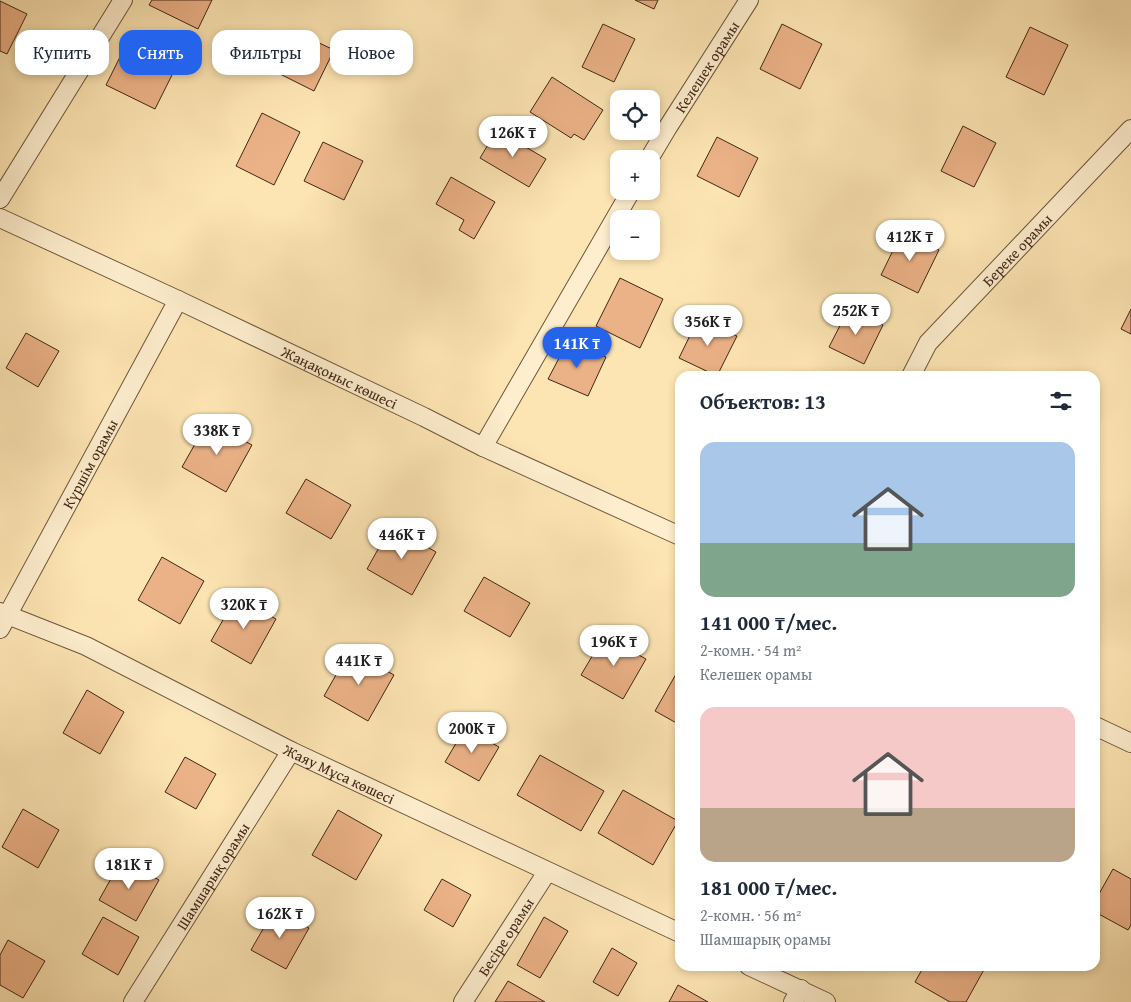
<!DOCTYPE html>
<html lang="ru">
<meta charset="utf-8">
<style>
body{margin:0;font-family:"Gentium Book Plus",serif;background:#f2f2f3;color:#1f2937;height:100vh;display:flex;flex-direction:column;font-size:19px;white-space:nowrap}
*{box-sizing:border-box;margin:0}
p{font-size:16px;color:#747a83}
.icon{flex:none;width:28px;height:28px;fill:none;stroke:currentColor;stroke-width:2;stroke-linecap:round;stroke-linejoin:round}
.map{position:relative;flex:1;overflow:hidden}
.details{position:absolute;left:675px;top:371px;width:425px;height:600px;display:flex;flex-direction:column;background:#fff;border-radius:15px;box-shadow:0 2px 8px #0003}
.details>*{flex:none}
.hud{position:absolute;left:15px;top:30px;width:475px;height:45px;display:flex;gap:10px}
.tools{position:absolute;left:610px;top:90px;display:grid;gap:10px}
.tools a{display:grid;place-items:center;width:50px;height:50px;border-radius:10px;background:#fff;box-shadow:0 2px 8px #0003;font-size:25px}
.price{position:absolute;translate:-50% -42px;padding:0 11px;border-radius:18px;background:#fff;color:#222;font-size:16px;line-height:32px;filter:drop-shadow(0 1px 2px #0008)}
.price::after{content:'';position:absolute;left:50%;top:30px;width:15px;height:11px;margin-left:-8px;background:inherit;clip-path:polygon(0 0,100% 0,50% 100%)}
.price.selected{background:#2563eb;color:#fff}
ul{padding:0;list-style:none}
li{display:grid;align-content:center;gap:10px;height:265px;padding:0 25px}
li span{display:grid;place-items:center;height:155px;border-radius:15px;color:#555}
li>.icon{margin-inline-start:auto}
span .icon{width:90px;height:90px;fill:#fffc;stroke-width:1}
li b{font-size:21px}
h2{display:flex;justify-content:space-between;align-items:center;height:60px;padding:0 25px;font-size:21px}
.tag{padding:0 18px;border-radius:15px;background:#fff;box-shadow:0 2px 8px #0003;font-size:18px;line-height:45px}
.tag.selected{background:#2563eb;color:#fff}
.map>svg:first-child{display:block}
.building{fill:#ecb287;stroke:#402615}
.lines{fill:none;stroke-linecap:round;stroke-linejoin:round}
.minor-casing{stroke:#6f563c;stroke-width:20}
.minor{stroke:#feeece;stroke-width:18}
.labels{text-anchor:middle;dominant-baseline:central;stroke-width:4;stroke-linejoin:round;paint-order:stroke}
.street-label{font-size:15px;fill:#402615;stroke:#feeece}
</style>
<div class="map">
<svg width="1131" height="1002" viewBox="0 0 1131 1002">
<rect width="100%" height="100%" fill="#fde5b3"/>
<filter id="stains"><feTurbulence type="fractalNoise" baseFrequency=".004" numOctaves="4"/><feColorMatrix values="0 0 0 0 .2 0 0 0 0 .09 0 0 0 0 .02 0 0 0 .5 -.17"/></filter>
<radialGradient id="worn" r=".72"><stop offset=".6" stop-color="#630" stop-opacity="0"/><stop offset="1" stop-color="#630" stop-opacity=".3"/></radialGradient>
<g class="building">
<path d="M152 0H212L198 29 149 5Z"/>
<path d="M635 0H658L654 9Z"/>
<path d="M0 1 27 14 7 54 0 51Z"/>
<path d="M603 24 635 39 614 82 582 67Z"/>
<path d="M782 24 822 44 800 89 760 69Z"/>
<path d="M1030 27 1068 45 1044 95 1006 77Z"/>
<path d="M298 33 334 50 314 91 278 73Z"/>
<path d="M123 51 172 75 155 109 106 85Z"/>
<path d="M552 77 603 110 584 140 574 134 571 138 530 112Z"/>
<path d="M262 113 300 132 274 185 236 166Z"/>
<path d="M963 126 996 143 974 187 941 171Z"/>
<path d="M497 130 546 159 529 187 480 158Z"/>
<path d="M717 137 758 158 739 197 697 176Z"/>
<path d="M323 142 363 161 344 200 304 181Z"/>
<path d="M451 177 495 202 474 239 459 230 464 220 436 204Z"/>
<path d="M902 232 939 250 918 293 881 275Z"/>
<path d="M620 278 663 299 640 348 596 326Z"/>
<path d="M849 308 883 325 864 364 829 347Z"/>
<path d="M1131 309V334L1121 329Z"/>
<path d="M699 317 737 336 717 376 679 358Z"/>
<path d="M26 333 59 351 38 387 6 368Z"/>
<path d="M567 343 606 357 588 396 548 379Z"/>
<path d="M208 421 252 445 226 492 182 467Z"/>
<path d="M306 479 351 505 331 539 286 513Z"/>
<path d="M391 526 436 552 412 595 367 569Z"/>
<path d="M162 557 204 581 180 624 138 600Z"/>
<path d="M484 577 530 603 510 637 464 611Z"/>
<path d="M236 597 276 619 251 664 211 641Z"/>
<path d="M604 636 646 659 623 699 581 675Z"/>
<path d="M350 650 394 675 368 721 324 696Z"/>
<path d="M680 667V725L655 711Z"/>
<path d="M87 690 124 712 100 754 63 733Z"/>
<path d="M465 728 499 747 479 781 445 762Z"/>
<path d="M540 755 604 791 581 831 517 795Z"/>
<path d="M185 757 216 774 196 809 165 792Z"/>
<path d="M623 790 678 821 653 865 598 833Z"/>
<path d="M23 809 59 830 38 868 2 847Z"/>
<path d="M338 810 382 835 356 880 312 855Z"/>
<path d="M122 859 159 880 136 921 99 900Z"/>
<path d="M1113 869 1131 879V925L1128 930 1095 912V901Z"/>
<path d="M442 879 471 895 453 927 424 910Z"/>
<path d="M275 908 309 928 286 969 251 950Z"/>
<path d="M103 917 139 937 118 975 82 954Z"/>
<path d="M544 917 568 931 540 978 517 965Z"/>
<path d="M8 940 45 961 23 998 0 985V955Z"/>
<path d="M612 948 637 963 618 996 593 982Z"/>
<path d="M924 966H986L966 1002H950L915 982Z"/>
<path d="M508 981 545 1002H495Z"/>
<path d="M678 985 708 1002H669Z"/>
</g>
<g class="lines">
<g class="minor-casing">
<g id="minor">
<path id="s1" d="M649 159 668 127 749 0"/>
<path d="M0 199 123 0"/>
<path id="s2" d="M0 218 178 300 424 417 483 447 680 536"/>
<path id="s3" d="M911 376 928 343 1131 129"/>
<path d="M483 447 631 191"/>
<path id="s4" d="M0 612 86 646 291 751 680 933"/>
<path id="s5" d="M0 629 178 300"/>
<path d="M1095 726 1131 743"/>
<path d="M749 966 826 1002"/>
<path id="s6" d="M133 1002 291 751"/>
<path id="s7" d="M463 1002 547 872"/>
<path d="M793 1002 801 989"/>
</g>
</g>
<use href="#minor" class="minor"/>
</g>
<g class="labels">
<g class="street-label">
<text stroke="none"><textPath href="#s1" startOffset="109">Келешек орамы</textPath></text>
<text stroke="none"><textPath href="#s3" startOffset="166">Береке орамы</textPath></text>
<text stroke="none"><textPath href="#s2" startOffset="375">Жаңақоныс көшесі</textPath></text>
<text stroke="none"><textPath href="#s5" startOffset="188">Күршім орамы</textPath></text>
<text stroke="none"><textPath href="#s4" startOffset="376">Жаяу Мұса көшесі</textPath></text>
<text stroke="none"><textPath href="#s6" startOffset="149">Шамшарық орамы</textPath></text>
<text stroke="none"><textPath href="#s7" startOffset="78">Бесіре орамы</textPath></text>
</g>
</g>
<rect width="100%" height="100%" filter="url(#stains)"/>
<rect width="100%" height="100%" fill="url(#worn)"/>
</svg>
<div class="tools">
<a><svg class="icon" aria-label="locate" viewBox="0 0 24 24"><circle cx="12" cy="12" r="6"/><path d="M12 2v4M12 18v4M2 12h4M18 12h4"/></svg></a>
<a>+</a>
<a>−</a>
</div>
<b class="price" style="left:513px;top:158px">126K ₸</b>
<b class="price" style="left:910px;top:262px">412K ₸</b>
<b class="price" style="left:856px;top:336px">252K ₸</b>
<b class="price" style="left:708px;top:347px">356K ₸</b>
<b class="price selected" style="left:577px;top:369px">141K ₸</b>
<b class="price" style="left:217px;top:456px">338K ₸</b>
<b class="price" style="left:402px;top:560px">446K ₸</b>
<b class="price" style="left:244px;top:630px">320K ₸</b>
<b class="price" style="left:614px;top:667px">196K ₸</b>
<b class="price" style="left:359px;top:686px">441K ₸</b>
<b class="price" style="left:472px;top:754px">200K ₸</b>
<b class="price" style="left:129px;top:890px">181K ₸</b>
<b class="price" style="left:280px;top:939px">162K ₸</b>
<div class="hud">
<a class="tag">Купить</a>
<a class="tag selected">Снять</a>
<a class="tag">Фильтры</a>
<a class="tag">Новое</a>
</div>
<section class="details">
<h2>Объектов: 13<svg class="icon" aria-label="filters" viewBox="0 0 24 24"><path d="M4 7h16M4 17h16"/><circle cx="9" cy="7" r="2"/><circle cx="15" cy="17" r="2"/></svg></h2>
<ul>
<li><span style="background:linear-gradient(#a9c7e8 65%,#7fa58c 0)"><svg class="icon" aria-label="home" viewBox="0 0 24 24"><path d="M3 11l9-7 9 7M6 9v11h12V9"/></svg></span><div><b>141 000 ₸/мес.</b><p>2-комн. · 54 m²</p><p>Келешек орамы</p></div></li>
<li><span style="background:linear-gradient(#f6c9c9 65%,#b9a48a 0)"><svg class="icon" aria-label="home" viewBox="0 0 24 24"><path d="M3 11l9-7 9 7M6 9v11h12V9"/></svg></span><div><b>181 000 ₸/мес.</b><p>2-комн. · 56 m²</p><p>Шамшарық орамы</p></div></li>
</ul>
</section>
</div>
